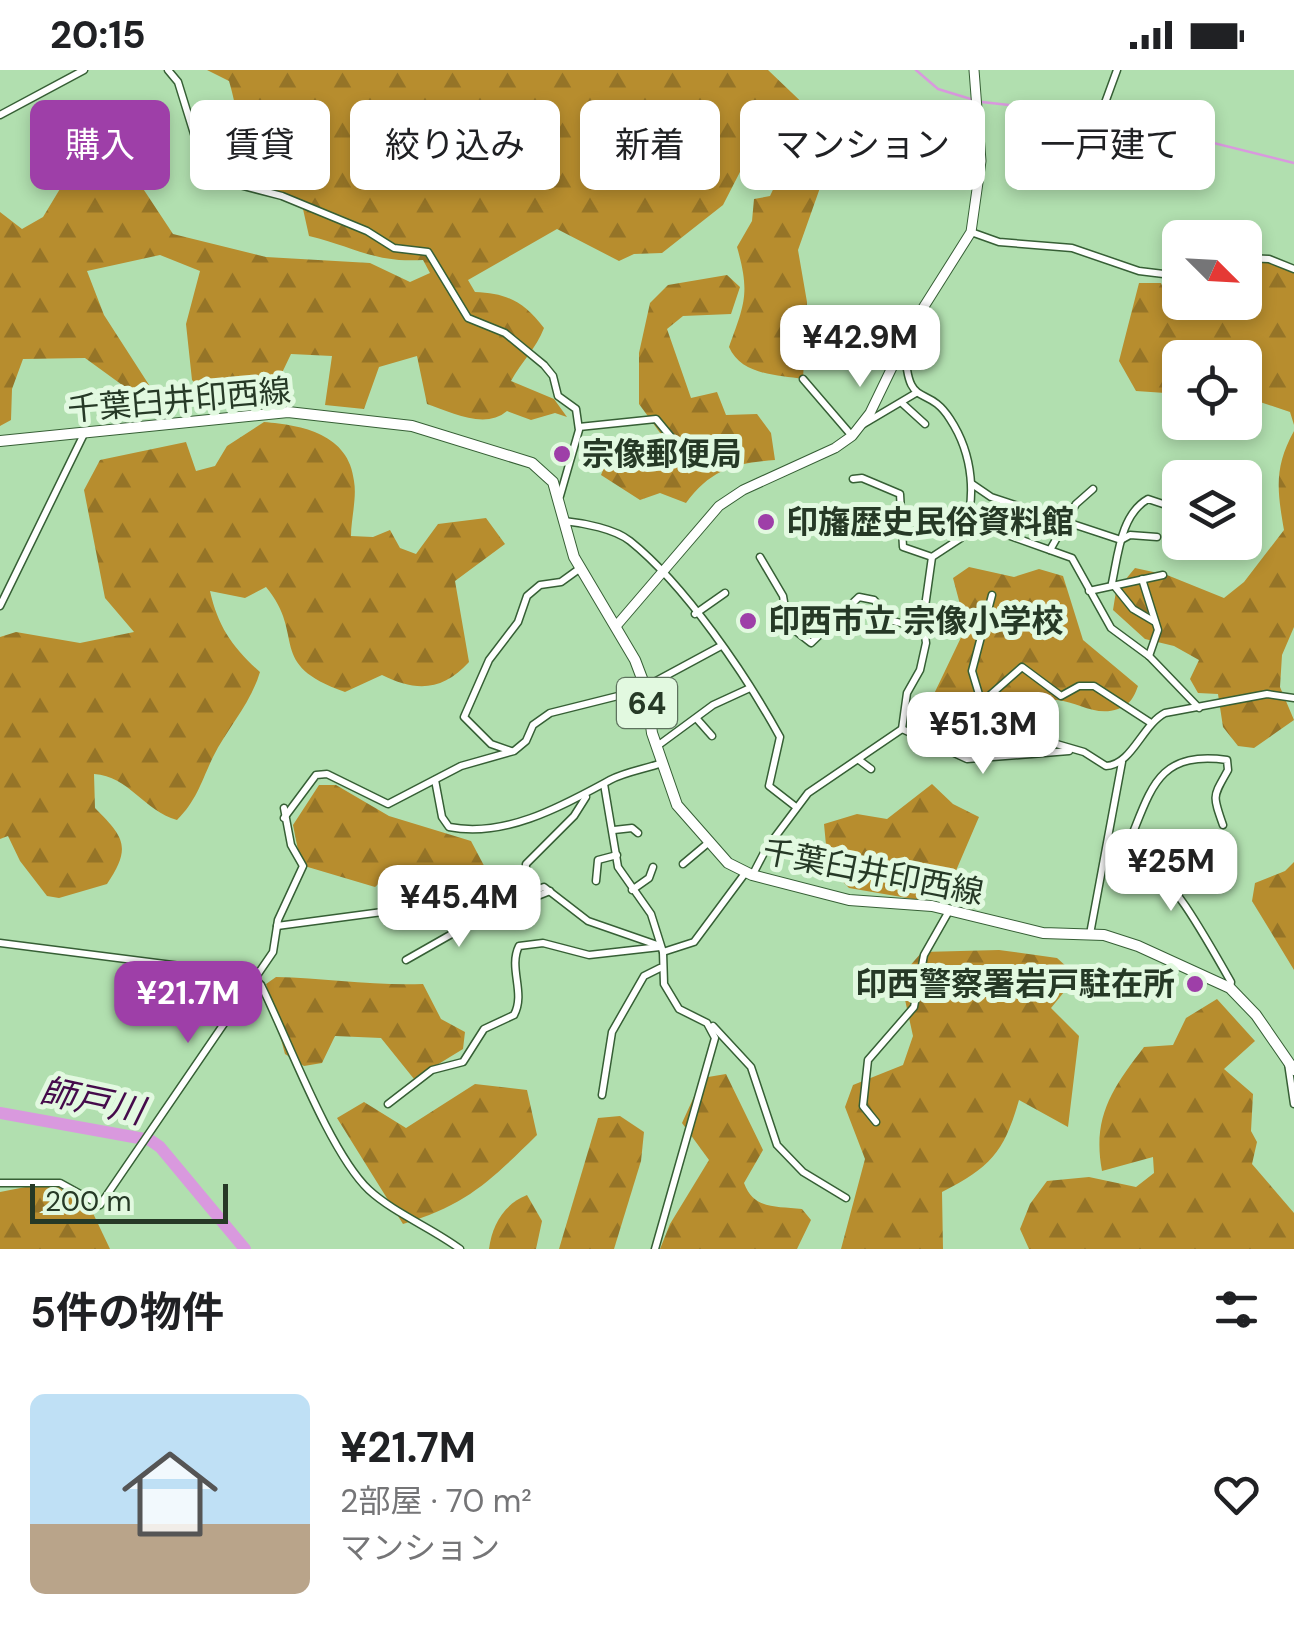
<!DOCTYPE html>
<html lang="ja">
<meta charset="utf-8">
<style>
body{margin:0;font-family:"DM Sans","Noto Sans JP",sans-serif;background:#f2f2f2;color:#202124;height:100vh;display:flex;flex-direction:column;font-size:38px;white-space:nowrap}
*{box-sizing:border-box;margin:0}
p{font-size:32px;color:#757577}
.icon{flex:none;width:55px;height:55px;fill:none;stroke:currentColor;stroke-width:2;stroke-linecap:round;stroke-linejoin:round}
.map{position:relative;height:1179px;overflow:hidden}
.details{display:flex;flex-direction:column;background:#fff;flex:1}
.details>*{flex:none}
.banner{position:absolute;left:30px;top:30px;width:1235px;height:90px;display:flex;gap:20px}
.needle{width:65px;rotate:114deg}
.tools{position:absolute;left:1162px;top:150px;display:grid;gap:20px}
.tools a{display:grid;place-items:center;width:100px;height:100px;border-radius:15px;background:#fff;box-shadow:0 5px 15px #0003;font-size:50px}
.scale{position:absolute;left:30px;bottom:25px;width:198px;box-sizing:border-box;padding-left:10px;border:5px solid #263926;border-top:0;font-size:28px;line-height:35px;white-space:nowrap;color:#263926;-webkit-text-stroke:8px #e2f9e0;paint-order:stroke}
.price{position:absolute;translate:-50% -85px;padding:0 22px;border-radius:20px;background:#fff;color:#222;font-size:32px;line-height:65px;filter:drop-shadow(0 2px 5px #0008)}
.price::after{content:'';position:absolute;left:50%;top:60px;width:30px;height:22px;margin-left:-15px;background:inherit;clip-path:polygon(0 0,100% 0,50% 100%)}
.price.current{background:#9e3fa8;color:#fff}
ul{padding:0;list-style:none}
li{display:flex;align-items:center;gap:30px;height:250px;padding:0 30px}
li span{display:grid;place-items:center;flex:none;width:280px;height:200px;border-radius:15px;color:#555}
li>.icon{margin-inline-start:auto}
span .icon{width:120px;height:120px;fill:#fffc;stroke-width:1}
li b{font-size:42px}
h2{display:flex;justify-content:space-between;align-items:center;height:120px;padding:0 30px;font-size:42px}
.pill{padding:0 35px;border-radius:15px;background:#fff;box-shadow:0 5px 15px #0003;font-size:35px;line-height:90px}
.pill.current{background:#9e3fa8;color:#fff}
.status{display:flex;justify-content:space-between;align-items:center;height:70px;padding:0 50px;background:#fff;direction:ltr}
.status svg{height:28px;fill:currentColor}
.map>svg:first-child{display:block}
.forest{fill:url(#forest-firs)}
.lines{fill:none;stroke-linecap:round;stroke-linejoin:round}
.stream{stroke:#d999de;stroke-width:2.5}
.river{stroke:#d999de;stroke-width:12}
.minor-casing{stroke:#365f35;stroke-width:9}
.secondary-casing{stroke:#365f35;stroke-width:11}
.primary-casing{stroke:#365f35;stroke-width:12}
.minor{stroke:#fff;stroke-width:6}
.secondary{stroke:#fff;stroke-width:9}
.primary{stroke:#fff;stroke-width:10}
.poi-dot{fill:#9e3fa8;stroke:#e2f9e0;stroke-width:4}
.labels{text-anchor:middle;dominant-baseline:central;stroke-width:10;stroke-linejoin:round;paint-order:stroke}
.shield{fill:#e2f9e0;stroke:#5e735e;stroke-width:2.5}
.shield-label{font-size:30px;font-weight:bold;fill:#263926}
.street-label{font-size:32px;fill:#263926;stroke:#e2f9e0}
.poi-label{font-size:32px;font-weight:bold;fill:#263926;stroke:#e2f9e0;text-anchor:start}
.water-label{font-size:35px;font-style:italic;fill:#450b4b;stroke:#e2f9e0}
</style>
<div class="status"><b>20:15</b><svg viewBox="0 0 49 12"><path d="M0 12V9h3v3zM5 12V6h3v6zM10 12V3h3v9zM15 12V0h3v12zM26 1h20v11H26zM47 4h2v5h-2z"/></svg></div>
<div class="map">
<svg width="1294" height="1179" viewBox="0 0 1294 1179">
<defs>
<pattern id="forest-firs" width="22" height="20" patternUnits="userSpaceOnUse" patternTransform="scale(2.5)"><rect width="22" height="20" fill="#b78d2e"/><path d="M5 1l3.5 6h-7zM16 11l3.5 6h-7z" fill="#957427"/></pattern>
</defs>
<rect width="100%" height="100%" fill="#b1dfaf"/>
<g class="forest">
<path d="M207 0H768L814 44 821 62 843 89 821 115 798 180 807 232 803 309C777 305 741 305 729 277 745 233 750 223 737 177L752 151 754 129 770 126 779 107 761 91 741 100 723 135 662 183 634 184 619 191 557 159 468 210 475 222C507 223 524 232 544 258 536 279 521 292 511 311L554 329 567 347 555 343 531 350 507 341C485 360 451 342 427 334L417 286 379 297 364 339 325 335 332 286 291 284 269 330 217 336 192 310 186 254 200 201 160 185 87 201 104 245 151 318 147 333 85 288 23 289 12 319 11 350 0 356V142L22 159 43 147 81 84 140 114 173 164 266 187 370 193 410 212 430 203 423 190C374 193 355 177 309 166L301 130C274 121 226 111 230 74 233 40 240 49 229 11Z"/>
<path d="M1262 191 1294 199V355L1290 342 1245 327V288H1180V324L1136 321 1119 291 1139 213H1161L1173 244 1203 233 1245 232V192Z"/>
<path d="M727 205 740 217 731 244 683 246 667 259 691 328 717 322 726 345 757 344 771 363 775 390C735 393 711 399 686 433L660 423 640 430 601 405 610 383 621 380 646 391 661 383 666 371 639 334V283L650 233 668 215Z"/>
<path d="M264 352C302 355 349 364 354 411 357 428 351 449 351 466L373 467 390 460 400 478 416 484 438 454 486 448 505 474 455 511 469 592C443 621 416 622 382 605L345 622C265 594 307 566 266 517L245 528 210 521C218 557 233 578 260 602 250 635 228 657 213 687 201 712 197 730 177 750 144 741 129 706 94 704L95 738C124 767 132 777 107 814L59 828 47 826 20 791 8 766 0 769V567L16 562 80 573 134 562 105 528 84 420 100 390 186 372 196 401 215 396 227 376Z"/>
<path d="M1294 361V557L1282 585 1280 617 1294 650 1254 678 1238 676 1223 657 1218 624 1198 623 1190 609 1199 590 1174 576 1145 569 1113 540 1116 521 1135 498 1167 505 1224 528 1244 512 1284 460C1277 420 1274 397 1294 361Z"/>
<path d="M969 497 1014 507 1039 499 1063 506 1083 570 1138 616C1134 627 1130 635 1118 639 1096 647 1078 632 1057 630 1015 626 972 643 933 626L966 557 953 508Z"/>
<path d="M932 714 953 734 979 747 949 817 919 830 849 818 828 796 824 754 857 744 887 749Z"/>
<path d="M319 715H336L389 746 471 771 490 807 448 797 451 804 426 827 394 800 375 817 301 795 293 755Z"/>
<path d="M1294 792V900L1252 831 1255 813 1285 801Z"/>
<path d="M999 880 1057 888 1077 906 1051 938 1079 966 1068 1057 1019 1030C1004 1082 991 1097 942 1122L943 1179H841L865 1089 845 1037 853 1015 903 995 913 966 900 907 922 882Z"/>
<path d="M276 907C325 908 374 916 423 914L441 949 465 962 463 979 414 1009 381 968 335 966 322 993 304 996 285 984 266 914Z"/>
<path d="M1217 929 1255 971 1224 999 1253 1024 1251 1061 1257 1072 1252 1094 1294 1143V1179H1029L1020 1159 1030 1134 1047 1111 1089 1107 1136 1117 1154 1103 1153 1087 1102 1101C1092 1047 1112 1019 1144 977L1173 975 1186 948Z"/>
<path d="M726 1004 763 1080 744 1113C754 1140 776 1136 802 1139L811 1150 797 1179H660L670 1154 709 1090 682 1053 697 1020 708 1007Z"/>
<path d="M475 1014 527 1020 537 1065C490 1111 468 1134 403 1154L337 1048 364 1032 406 1058Z"/>
<path d="M620 1046 644 1062 641 1091 614 1179H559L598 1048Z"/>
<path d="M51 1112 91 1139 110 1179H0V1122Z"/>
<path d="M527 1125 542 1151 536 1179H489C492 1155 504 1134 527 1125Z"/>
</g>
<g class="lines">
<g class="stream">
<path d="M916 0 938 19 974 30"/>
<path d="M982 32 1105 46 1294 93"/>
</g>
<path class="river" d="M0 1043 150 1070 160 1077 245 1179"/>
<g class="minor-casing">
<g id="minor">
<path d="M168 0 178 12 195 67 228 112 282 126 367 161 394 178 428 182 468 248 505 263 544 295 553 306 558 326 576 339 579 360 560 426"/>
<path d="M1102 41 1117 0"/>
<path d="M0 45 84 0"/>
<path d="M971 162 999 172 1072 178 1139 201 1180 206"/>
<path d="M1245 188 1269 189 1294 199"/>
<path d="M803 309 852 366"/>
<path d="M903 334 925 354"/>
<path d="M862 355 916 323"/>
<path d="M579 357 656 349 681 379 693 380"/>
<path d="M853 409 862 408 900 424 903 477 932 487"/>
<path d="M972 414 991 427 1121 470 1130 465 1157 467"/>
<path d="M564 451C584 453 615 459 630 471 685 515 746 605 780 667L769 716 796 737"/>
<path d="M966 456 985 457 1072 488 1111 558 1149 586 1199 638"/>
<path d="M1050 480 1076 434 1093 419"/>
<path d="M760 487 783 526 788 555 811 573 859 527 874 530 893 551 924 559"/>
<path d="M1142 509 1158 560 1149 586"/>
<path d="M1089 521 1163 505"/>
<path d="M992 525 972 601 981 631 1022 664 1084 682 1106 696C1132 695 1142 655 1165 643L1267 624 1294 628"/>
<path d="M0 536 84 364"/>
<path d="M695 544 725 523"/>
<path d="M1155 552 1133 539 1112 513C1118 485 1121 444 1148 429L1169 436"/>
<path d="M645 617 721 576"/>
<path d="M697 649 712 666"/>
<path d="M902 659 907 623 920 600 926 573 923 551 932 487 961 468C978 430 973 384 950 349 926 311 907 344 905 275"/>
<path d="M902 659 967 689 1069 681"/>
<path d="M656 677 713 635 750 618"/>
<path d="M941 678 955 656 1022 597 1061 626 1079 616H1094L1151 653"/>
<path d="M511 681 491 674 464 647 489 590 518 552 527 526 540 515 561 512 579 499"/>
<path d="M859 690 871 699"/>
<path d="M435 710 442 747 449 757C506 768 562 736 610 710 625 702 645 699 662 693"/>
<path d="M604 714 618 797 651 844 663 882 664 914 679 939 707 953 715 968 655 1179"/>
<path d="M284 748 316 705 327 704 388 734 461 696 514 681 526 671 533 655 550 643 646 619"/>
<path d="M614 760 632 758 638 763"/>
<path d="M1111 769 1130 770C1152 716 1159 681 1227 690L1228 700C1213 727 1212 724 1223 755"/>
<path d="M1130 770C1174 811 1201 859 1231 912L1230 918"/>
<path d="M683 794 708 773"/>
<path d="M753 804 766 779 808 723 902 659"/>
<path d="M596 811 598 790 617 785"/>
<path d="M632 820 649 808 653 797"/>
<path d="M525 822 526 794 574 746 586 727"/>
<path d="M525 831 550 821"/>
<path d="M277 856 465 831 489 837 544 817 588 851 660 876"/>
<path d="M1090 864 1122 692"/>
<path d="M0 873 251 905 261 915C287 967 329 1082 369 1120 394 1143 432 1158 460 1179"/>
<path d="M663 882 694 872 746 802"/>
<path d="M406 890 450 865 480 837"/>
<path d="M713 956 751 997 777 1075 803 1102 846 1128"/>
<path d="M1288 993 1294 1034"/>
<path d="M602 1025 612 962 644 906 660 898"/>
<path d="M388 1034 432 1000 463 992 484 959 514 945C526 923 508 898 519 876L543 873 589 885 660 877"/>
<path d="M876 1052 863 1036 868 990 914 937 924 885 949 841"/>
<path d="M0 1113H60L100 1135 273 882 278 850 303 796 291 775 284 738"/>
</g>
</g>
<g class="secondary-casing">
<path id="secondary" d="M617 555 719 436 743 420 835 378 852 366 870 343 913 254 971 162 981 91 974 0"/>
</g>
<g class="primary-casing">
<path id="primary" d="M0 371 288 342 412 356 532 393 553 412 574 487 635 590 646 619 652 663 677 735 728 793 752 805 849 830 932 836 1043 863 1104 865 1138 876 1230 918 1256 945 1294 1000"/>
</g>
<use href="#minor" class="minor"/>
<use href="#secondary" class="secondary"/>
<use href="#primary" class="primary"/>
</g>
<g class="poi-dot">
<circle cx="562" cy="384" r="10"/>
<circle cx="766" cy="452" r="10"/>
<circle cx="748" cy="551" r="10"/>
<circle cx="1195" cy="914" r="10"/>
</g>
<g class="labels">
<rect class="shield" x="617" y="608" width="60" height="50" rx="8"/>
<g class="shield-label">
<text x="647" y="633">64</text>
</g>
<g class="street-label">
<text transform="translate(179 330) rotate(-5)">千葉臼井印西線</text>
<text transform="translate(873 802) rotate(11)">千葉臼井印西線</text>
</g>
<g class="poi-label">
<text x="582" y="384">宗像郵便局</text>
<text x="786" y="452">印旛歴史民俗資料館</text>
<text x="768" y="551">印西市立 宗像小学校</text>
<text x="1175" y="914" text-anchor="end">印西警察署岩戸駐在所</text>
</g>
<g class="water-label">
<text transform="translate(92 1031) rotate(12)">師戸川</text>
</g>
</g>
</svg>
<div class="tools">
<a><svg class="needle" viewBox="-14 -14 28 28"><path d="M0-13l5 13h-10z" fill="#e53935"/><path d="M0 13l5-13h-10z" fill="#757577"/></svg></a>
<a><svg class="icon" aria-label="locate" viewBox="0 0 24 24"><circle cx="12" cy="12" r="6"/><path d="M12 2v4M12 18v4M2 12h4M18 12h4"/></svg></a>
<a><svg class="icon" aria-label="layers" viewBox="0 0 24 24"><path d="M12 4l9 5-9 5-9-5zM3 14l9 5 9-5"/></svg></a>
</div>
<div class="scale">200 m</div>
<b class="price" style="left:860px;top:320px">¥42.9M</b>
<b class="price" style="left:983px;top:707px">¥51.3M</b>
<b class="price" style="left:1171px;top:844px">¥25M</b>
<b class="price" style="left:459px;top:880px">¥45.4M</b>
<b class="price current" style="left:188px;top:976px">¥21.7M</b>
<div class="banner">
<a class="pill current">購入</a>
<a class="pill">賃貸</a>
<a class="pill">絞り込み</a>
<a class="pill">新着</a>
<a class="pill">マンション</a>
<a class="pill">一戸建て</a>
</div>
</div>
<section class="details">
<h2>5件の物件<svg class="icon" aria-label="filters" viewBox="0 0 24 24"><path d="M4 7h16M4 17h16"/><circle cx="9" cy="7" r="2"/><circle cx="15" cy="17" r="2"/></svg></h2>
<ul>
<li><span style="background:linear-gradient(#bfe0f5 65%,#b9a48a 0)"><svg class="icon" aria-label="home" viewBox="0 0 24 24"><path d="M3 11l9-7 9 7M6 9v11h12V9"/></svg></span><div><b>¥21.7M</b><p>2部屋 · 70 m²</p><p>マンション</p></div><svg class="icon" aria-label="heart" viewBox="0 0 24 24"><path d="M12 20l-8-8c-3-5 5-10 8-4 3-6 11-1 8 4z"/></svg></li>
</ul>
</section>
